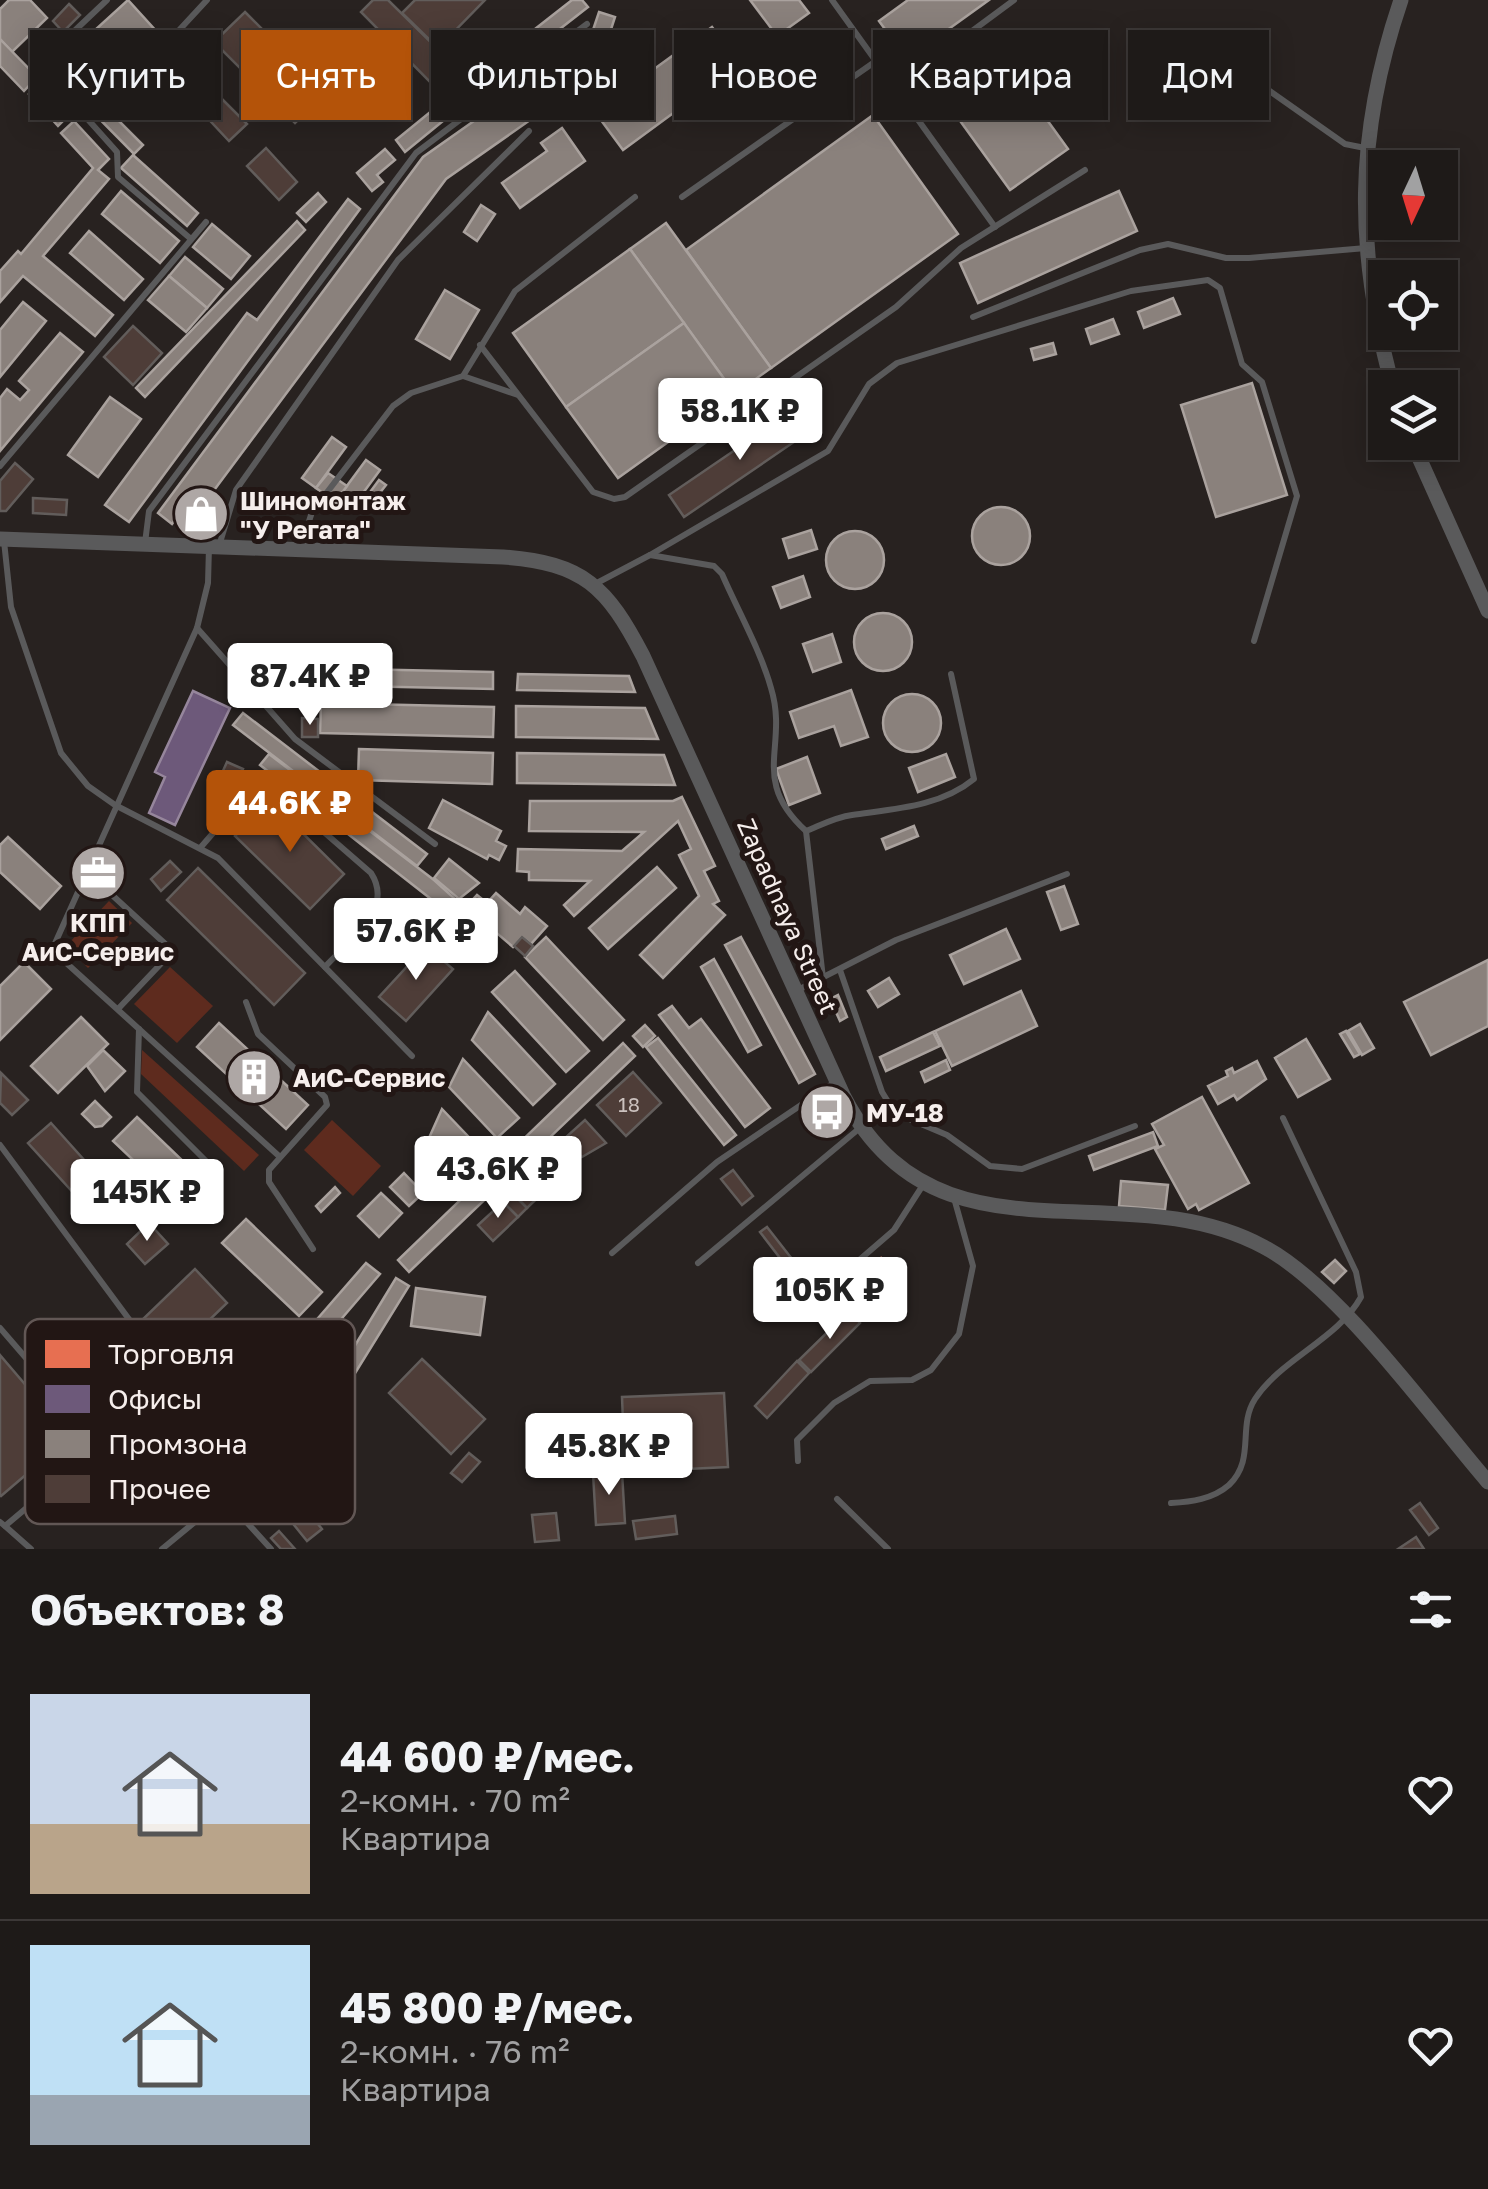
<!DOCTYPE html>
<html lang="ru">
<meta charset="utf-8">
<style>
body{margin:0;font-family:"Golos Text",sans-serif;background:#262321;color:#f1f3f6;height:100vh;display:flex;flex-direction:column;font-size:38px;white-space:nowrap}
*{box-sizing:border-box;margin:0}
p{font-size:32px;color:#a1a1a2}
.icon{flex:none;width:55px;height:55px;fill:none;stroke:currentColor;stroke-width:2;stroke-linecap:round;stroke-linejoin:round}
.map{position:relative;height:1549px;overflow:hidden}
.drawer{display:flex;flex-direction:column;background:#1e1a18;flex:1}
.drawer>*{flex:none}
.banner{position:absolute;left:30px;top:30px;width:1430px;height:90px;display:flex;gap:20px}
.needle{width:65px;rotate:184deg}
.buttons{position:absolute;left:1368px;top:150px;display:grid;gap:20px}
.buttons a{display:grid;place-items:center;width:90px;height:90px;border-radius:0px;background:#1e1a18;box-shadow:0 5px 25px #0003,0 0 0 2px #3c3837;font-size:50px}
.price{position:absolute;translate:-50% -85px;padding:0 22px;border-radius:10px;background:#fff;color:#222;font-size:32px;line-height:65px;filter:drop-shadow(0 2px 5px #0008)}
.price::after{content:'';position:absolute;left:50%;top:60px;width:30px;height:22px;margin-left:-15px;background:inherit;clip-path:polygon(0 0,100% 0,50% 100%)}
.price.active{background:#b45309;color:#fff}
ul{padding:0;list-style:none}
li{display:flex;align-items:center;gap:30px;height:250px;padding:0 30px}
li+li{border-top:2px solid #3c3837}
li span{display:grid;place-items:center;flex:none;width:280px;height:200px;border-radius:0px;color:#555}
li>.icon{margin-inline-start:auto}
span .icon{width:120px;height:120px;fill:#fffc;stroke-width:1}
li b{font-size:42px}
h2{display:flex;justify-content:space-between;align-items:center;height:120px;padding:0 30px;font-size:42px}
.pill{padding:0 35px;border-radius:0px;background:#1e1a18;box-shadow:0 5px 25px #0003,0 0 0 2px #3c3837;font-size:35px;line-height:90px}
.pill.active{background:#b45309;color:#fff}
.map>svg:first-child{display:block}
.green{fill:#5e2b1e}
.shops{fill:#e76f51;stroke:#ec9580;stroke-width:2.5}
.offices{fill:#6d597a;stroke:#96869c;stroke-width:2.5}
.industry{fill:#8a817c;stroke:#aaa29e;stroke-width:2.5}
.building{fill:#4e3d38;stroke:#625d5b;stroke-width:2.5}
.lines{fill:none;stroke-linecap:round;stroke-linejoin:round}
.service{stroke:#5a5a5b;stroke-width:6}
.tertiary{stroke:#5a5a5b;stroke-width:15}
.labels{text-anchor:middle;dominant-baseline:central;stroke-width:10;stroke-linejoin:round;paint-order:stroke}
.number-label{font-size:20px;fill:#ccc2bf}
.poi-label{font-size:25px;font-weight:bold;fill:#f6eeec;stroke:#221614;text-anchor:start}
.street-label{font-size:25px;fill:#f6eeec;stroke:#221614}
.key{fill:#221614;stroke:#625755;stroke-width:2.5}
.key-label{font-size:28px;fill:#f6eeec}
</style>
<div class="map">
<svg width="1488" height="1549" viewBox="0 0 1488 1549">
<rect width="100%" height="100%" fill="#282220"/>
<g class="green">
<path d="M109 901 132 923 88 968 66 946Z"/>
<path d="M170 967 213 1006 177 1043 134 1004Z"/>
<path d="M142 1050 259 1155 244 1171 141 1074Z"/>
<path d="M332 1120 381 1166 353 1196 304 1150Z"/>
</g>
<path class="shops" d="M881 1258 902 1288 875 1307 854 1277Z"/>
<path class="offices" d="M193 691 230 708 175 825 149 813 165 777 155 772Z"/>
<g class="industry">
<path d="M9 0H30L47 18 12 52 0 39V9Z"/>
<path d="M128 0 157 32 90 91 69 67 54 75 46 66 67 47 71 52Z"/>
<path d="M572 0H582L588 7 465 103 456 91Z"/>
<path d="M750 0H799L809 13 777 36Z"/>
<path d="M908 0H989L907 59 879 21Z"/>
<path d="M599 12 615 17 604 51 525 106 533 118 446 179 209 497 218 504 206 520 186 506 172 524 158 513 423 157 590 39Z"/>
<path d="M712 27 740 64 623 150 595 112Z"/>
<path d="M0 39 37 77 24 91 0 66Z"/>
<path d="M998 52 1068 149 1010 190 940 93Z"/>
<path d="M70 72 143 145 134 154 61 80Z"/>
<path d="M40 83 69 115 58 126 29 94Z"/>
<path d="M456 91 465 103 405 152 396 140Z"/>
<path d="M873 115 958 234 771 368 686 250Z"/>
<path d="M74 121 109 159 98 170 109 179 43 256 113 315 95 336 23 276 0 302V271L18 251 21 254 93 168 61 133Z"/>
<path d="M562 128 585 161 520 208 502 183 547 151 541 143Z"/>
<path d="M385 149 395 160 377 175 383 182 372 191 357 173Z"/>
<path d="M133 155 198 213 187 226 121 168Z"/>
<path d="M121 191 179 241 160 263 102 214Z"/>
<path d="M1119 191 1137 231 978 303 960 263Z"/>
<path d="M318 193 326 202 306 222 297 213Z"/>
<path d="M348 199 360 209 129 522 105 505 247 313 257 320Z"/>
<path d="M481 205 495 214 477 241 464 232Z"/>
<path d="M297 221 305 230 145 397 136 388Z"/>
<path d="M666 223 771 368 735 394 630 249Z"/>
<path d="M212 224 250 256 231 279 193 247Z"/>
<path d="M89 231 143 279 124 300 70 253Z"/>
<path d="M630 249 684 323 566 407 513 333Z"/>
<path d="M185 257 223 289 207 308 169 276Z"/>
<path d="M169 276 207 308 186 332 148 300Z"/>
<path d="M445 290 479 310 450 359 416 339Z"/>
<path d="M1173 298 1180 314 1144 328 1138 312Z"/>
<path d="M23 302 46 321 0 377V330Z"/>
<path d="M1113 319 1119 334 1091 344 1086 329Z"/>
<path d="M684 323 735 394 618 478 566 407Z"/>
<path d="M60 333 83 352 0 451V398L7 389 20 400 29 390 19 381Z"/>
<path d="M1053 343 1056 354 1034 360 1031 349Z"/>
<path d="M1252 383 1287 495 1216 517 1181 405Z"/>
<path d="M110 397 141 419 98 477 68 455Z"/>
<path d="M332 437 346 447 316 488 302 478Z"/>
<path d="M366 460 380 470 349 512 335 502Z"/>
<path d="M328 473 347 486 335 502 316 488Z"/>
<path d="M379 480 386 485 368 508 362 503Z"/>
<circle cx="1001" cy="536" r="29"/>
<path d="M811 530 817 549 789 558 783 539Z"/>
<circle cx="855" cy="560" r="29"/>
<path d="M803 576 810 597 781 608 773 587Z"/>
<circle cx="883" cy="642" r="29"/>
<path d="M832 634 841 662 813 672 803 644Z"/>
<path d="M308 668 493 672V689L308 685Z"/>
<path d="M518 674 629 676 635 692 517 690Z"/>
<path d="M851 690 868 737 841 746 834 726 799 738 790 712Z"/>
<circle cx="912" cy="723" r="29"/>
<path d="M321 703 494 707 493 737 320 733Z"/>
<path d="M516 706 645 708 658 739 516 737Z"/>
<path d="M243 713 427 854 417 866 233 725Z"/>
<path d="M359 749 493 753 492 784 358 780Z"/>
<path d="M517 753 664 755 675 785 517 783Z"/>
<path d="M269 754 434 880 455 899 445 910 260 765Z"/>
<path d="M946 754 955 777 918 792 909 768Z"/>
<path d="M807 757 820 793 789 805 776 769Z"/>
<path d="M682 797 715 866 704 871 719 901 713 904 725 915 663 978 640 955 699 896 679 855 691 849 678 821 574 916 564 905 590 881 529 880V872L517 871 518 849 622 851 644 832 529 831 530 801H673Z"/>
<path d="M443 800 501 831 496 841 506 846 499 860 489 855 487 859 429 828Z"/>
<path d="M914 826 918 836 886 849 882 839Z"/>
<path d="M8 837 61 886 40 909 0 872V845Z"/>
<path d="M449 859 479 883 459 899 434 878Z"/>
<path d="M657 867 676 888 608 949 589 928Z"/>
<path d="M1064 886 1078 924 1061 930 1047 892Z"/>
<path d="M496 893 520 914 525 907 547 926 531 944 522 937 513 947 466 907 477 895 487 903Z"/>
<path d="M1006 929 1020 959 964 984 950 955Z"/>
<path d="M546 937 624 1020 603 1040 525 957Z"/>
<path d="M741 937 815 1074 799 1083 725 945Z"/>
<path d="M714 959 761 1045 748 1052 701 967Z"/>
<path d="M1488 960V1026L1431 1055 1404 1002Z"/>
<path d="M24 962 51 989 0 1040V986Z"/>
<path d="M515 971 589 1051 566 1072 492 992Z"/>
<path d="M889 978 899 994 878 1007 868 991Z"/>
<path d="M1021 991 1037 1026 952 1066 935 1031Z"/>
<path d="M838 995 847 1017 840 1021 830 999Z"/>
<path d="M672 1006 689 1028 701 1019 770 1108 745 1127 659 1015Z"/>
<path d="M488 1012 555 1084 533 1105 472 1040Z"/>
<path d="M81 1017 108 1044 58 1093 31 1066Z"/>
<path d="M219 1023 308 1105 286 1129 197 1047Z"/>
<path d="M1360 1024 1374 1048 1362 1055 1348 1031Z"/>
<path d="M645 1025 655 1036 643 1047 633 1036Z"/>
<path d="M1346 1031 1360 1054 1354 1057 1340 1034Z"/>
<path d="M933 1032 940 1046 886 1071 880 1057Z"/>
<path d="M658 1038 736 1135 724 1145 646 1047Z"/>
<path d="M1306 1039 1330 1079 1298 1097 1275 1058Z"/>
<path d="M623 1043 635 1056 409 1272 398 1260Z"/>
<path d="M103 1050 125 1071 105 1091 87 1066Z"/>
<path d="M463 1059 519 1118 497 1138 449 1087Z"/>
<path d="M946 1060 950 1070 925 1082 921 1072Z"/>
<path d="M1257 1061 1266 1079 1237 1100 1234 1095 1218 1104 1208 1086 1228 1076 1226 1071 1232 1068 1234 1073Z"/>
<path d="M1202 1097 1249 1183 1199 1210 1196 1204 1188 1209 1155 1149 1164 1145 1152 1124Z"/>
<path d="M95 1101 111 1117 102 1126 95 1127 82 1114Z"/>
<path d="M442 1109 484 1153 463 1173 429 1138Z"/>
<path d="M137 1117 213 1190 190 1214 113 1141Z"/>
<path d="M1153 1132 1158 1146 1094 1170 1089 1156Z"/>
<path d="M432 1163 451 1183 440 1194 421 1175Z"/>
<path d="M404 1173 423 1193 409 1206 390 1187Z"/>
<path d="M1121 1181 1168 1185 1165 1210 1119 1206Z"/>
<path d="M335 1187 340 1193 321 1212 316 1206Z"/>
<path d="M381 1193 402 1213 379 1237 358 1216Z"/>
<path d="M246 1219 322 1292 299 1316 222 1243Z"/>
<path d="M1335 1260 1346 1271 1334 1283 1322 1272Z"/>
<path d="M366 1263 380 1274 312 1353 298 1341Z"/>
<path d="M396 1278 409 1286 349 1383 337 1375Z"/>
<path d="M416 1288 485 1297 480 1335 411 1326Z"/>
</g>
<g class="building">
<path d="M373 0H388L452 63 432 84 361 12Z"/>
<path d="M415 0H485L438 48 402 13Z"/>
<path d="M69 4 80 15 63 32 53 21Z"/>
<path d="M245 12 326 93 295 123 214 42Z"/>
<path d="M122 83 130 91 118 102 110 93Z"/>
<path d="M217 94 247 124 229 141 200 110Z"/>
<path d="M266 148 297 182 279 200 247 166Z"/>
<path d="M133 326 162 353 133 385 104 357Z"/>
<path d="M795 409 810 431 684 517 669 495Z"/>
<path d="M15 463 33 479 6 511H0V481Z"/>
<path d="M33 498 67 500 66 515 33 513Z"/>
<path d="M302 718 318 719V737H302Z"/>
<path d="M227 762 243 769 233 791 217 784Z"/>
<path d="M270 801 344 874 310 909 235 836Z"/>
<path d="M170 861 181 872 161 891 151 879Z"/>
<path d="M198 868 305 973 274 1005 167 900Z"/>
<path d="M522 937 533 946 525 956 514 946Z"/>
<path d="M426 946 453 969 406 1021 379 997Z"/>
<path d="M633 1072 661 1103 626 1136 597 1105Z"/>
<path d="M1 1073 28 1100 12 1115 0 1103Z"/>
<path d="M585 1120 606 1143 582 1157 565 1138Z"/>
<path d="M51 1123 111 1190 89 1210 28 1143Z"/>
<path d="M537 1169 552 1184 527 1208 512 1193Z"/>
<path d="M733 1170 753 1196 742 1205 721 1179Z"/>
<path d="M512 1193 527 1208 518 1217 503 1202Z"/>
<path d="M503 1202 518 1217 493 1241 478 1225Z"/>
<path d="M149 1223 168 1244 145 1264 127 1244Z"/>
<path d="M767 1227 810 1282 803 1288 760 1232Z"/>
<path d="M195 1269 227 1303 173 1355 141 1321Z"/>
<path d="M849 1311 860 1323 811 1372 799 1360Z"/>
<path d="M0 1355 70 1437 1 1496 0 1495Z"/>
<path d="M422 1359 485 1419 451 1454 389 1393Z"/>
<path d="M797 1361 809 1373 767 1418 755 1406Z"/>
<path d="M724 1393 728 1467 625 1472 622 1397Z"/>
<path d="M469 1453 480 1462 462 1482 451 1473Z"/>
<path d="M622 1472 625 1523 596 1525 593 1473Z"/>
<path d="M1420 1503 1438 1528 1429 1535 1410 1510Z"/>
<path d="M305 1508 322 1529 307 1541 290 1520Z"/>
<path d="M556 1513 559 1540 535 1542 532 1515Z"/>
<path d="M675 1516 677 1534 636 1539 633 1521Z"/>
<path d="M279 1531 295 1549H281L271 1538Z"/>
<path d="M1416 1537 1424 1549H1398Z"/>
</g>
<g class="lines">
<g class="service">
<path d="M107 0 68 37 55 39 33 58 117 152 118 177 191 239"/>
<path d="M832 0 995 227"/>
<path d="M146 66 207 0"/>
<path d="M1244 73 1345 144 1365 148"/>
<path d="M895 88 1014 0"/>
<path d="M682 197 876 61"/>
<path d="M973 317 1140 250 1168 244 1226 258H1249L1366 248"/>
<path d="M480 345 593 492 614 499 625 497 896 307 961 248 1085 170"/>
<path d="M463 376 518 395"/>
<path d="M0 466 206 222"/>
<path d="M4 541 11 607 61 753 88 786 115 805 218 858 412 1056"/>
<path d="M145 543 149 511 416 153 587 24"/>
<path d="M219 546 236 490 398 260 529 131"/>
<path d="M300 549 312 512 393 406 411 393 463 376 515 291 635 197"/>
<path d="M650 555 828 451 869 384 897 363 1131 291 1208 280 1220 288 1242 364 1262 382 1297 496 1254 641"/>
<path d="M595 584 650 555 714 566 722 574C738 611 760 649 771 688 789 747 749 779 806 831"/>
<path d="M197 628 295 739 435 844"/>
<path d="M201 847 252 788 271 786 371 873C395 910 349 940 325 967"/>
<path d="M87 872 52 950 280 1157"/>
<path d="M840 970 882 1092 895 1113 947 1135 990 1166 1022 1169 1135 1126"/>
<path d="M823 978 806 831C821 825 836 817 852 815 893 809 940 807 974 779L951 674"/>
<path d="M798 990 896 940 1067 874"/>
<path d="M246 1002 258 1034 325 1097 327 1105 269 1170V1182L313 1249"/>
<path d="M118 1009 173 951 87 872 197 628 208 583 209 547"/>
<path d="M139 1029 137 1092 220 1175"/>
<path d="M0 1145 137 1330 145 1350 144 1409 5 1526 0 1522"/>
<path d="M612 1253 717 1162 835 1082"/>
<path d="M698 1263 861 1127"/>
<path d="M843 1274 894 1230 923 1185"/>
<path d="M0 1328 51 1387 144 1409 271 1549"/>
<path d="M798 1461 797 1440 834 1403 870 1381 912 1380 931 1370 959 1334 973 1266 954 1198"/>
<path d="M837 1499 888 1549"/>
<path d="M1171 1503C1191 1502 1213 1499 1229 1485 1256 1459 1237 1427 1255 1399 1281 1359 1338 1339 1361 1297L1356 1272 1283 1118"/>
<path d="M5 1526 31 1549"/>
<path d="M162 1549 224 1498"/>
</g>
<g class="tertiary">
<path d="M1393 388C1355 250 1355 135 1401 0"/>
<path d="M1412 442 1488 611"/>
<path d="M0 539 503 557C584 563 607 587 643 656L844 1097C937 1276 1120 1169 1264 1247 1338 1286 1431 1416 1488 1482"/>
</g>
</g>
<defs>
<g id="shop-disc" transform="scale(2.875)"><circle r="9.5" fill="#aea7a5" stroke="#221614"/><path d="M-5-2.5h2.3a2.7 3.5 0 0 1 5.4 0H5L5.5 6h-11ZM-1.5-2.5h3a1.5 2.3 0 0 0-3 0Z" fill="#fff"/></g>
<g id="office-disc" transform="scale(2.875)"><circle r="9.5" fill="#aea7a5" stroke="#221614"/><path d="M-6-3h4V-5.5h4V-3h4V5H-6ZM-1-4.5V-3h2v-1.5ZM-6 0V1H6V0Z" fill="#fff"/></g>
<g id="building-disc" transform="scale(2.875)"><circle r="9.5" fill="#aea7a5" stroke="#221614"/><path d="M-4-6H4V6H1V3H-1V6H-4ZM-2.5-4.3h1.7v1.8h-1.7ZM.8-4.3h1.7v1.8H.8ZM-2.5-1h1.7V.8h-1.7ZM.8-1h1.7V.8H.8Z" fill="#fff"/></g>
<g id="bus-disc" transform="scale(2.875)"><circle r="9.5" fill="#aea7a5" stroke="#221614"/><path d="M-5-6H5V4H4V6H2V4H-2V6H-4V4H-5ZM-3.5-4V0h7V-4ZM-3.5 1.2v1.5H-2V1.2ZM2 1.2v1.5H3.5V1.2Z" fill="#fff"/></g>
</defs>
<g fill-rule="evenodd">
<use href="#shop-disc" x="201" y="514"/>
<use href="#office-disc" x="98" y="873"/>
<use href="#building-disc" x="254" y="1077"/>
<use href="#bus-disc" x="827" y="1112"/>
</g>
<g class="labels">
<g class="number-label">
<text x="629" y="1104">18</text>
</g>
<g class="poi-label">
<text x="240" y="500">Шиномонтаж<tspan x="240" dy="29">"У Регата"</tspan></text>
<text x="98" y="922" text-anchor="middle">КПП<tspan x="98" dy="29">АиС-Сервис</tspan></text>
<text x="293" y="1077">АиС-Сервис</text>
<text x="866" y="1112">МУ-18</text>
</g>
<g class="street-label">
<text transform="translate(788 916) rotate(66)">Zapadnaya Street</text>
</g>
</g>
<rect x="25" y="1319" width="330" height="205" rx="15" class="key"/>
<rect x="45" y="1340" width="45" height="28" fill="#e76f51"/>
<rect x="45" y="1385" width="45" height="28" fill="#6d597a"/>
<rect x="45" y="1430" width="45" height="28" fill="#8a817c"/>
<rect x="45" y="1475" width="45" height="28" fill="#4e3d38"/>
<g class="key-label">
<text x="108" y="1364">Торговля</text>
<text x="108" y="1409">Офисы</text>
<text x="108" y="1454">Промзона</text>
<text x="108" y="1499">Прочее</text>
</g>
</svg>
<div class="buttons">
<a><svg class="needle" viewBox="-14 -14 28 28"><path d="M0-13l5 13h-10z" fill="#e53935"/><path d="M0 13l5-13h-10z" fill="#a1a1a2"/></svg></a>
<a><svg class="icon" aria-label="locate" viewBox="0 0 24 24"><circle cx="12" cy="12" r="6"/><path d="M12 2v4M12 18v4M2 12h4M18 12h4"/></svg></a>
<a><svg class="icon" aria-label="layers" viewBox="0 0 24 24"><path d="M12 4l9 5-9 5-9-5zM3 14l9 5 9-5"/></svg></a>
</div>
<b class="price" style="left:740px;top:463px">58.1K ₽</b>
<b class="price" style="left:310px;top:728px">87.4K ₽</b>
<b class="price active" style="left:290px;top:855px">44.6K ₽</b>
<b class="price" style="left:416px;top:983px">57.6K ₽</b>
<b class="price" style="left:498px;top:1221px">43.6K ₽</b>
<b class="price" style="left:147px;top:1244px">145K ₽</b>
<b class="price" style="left:830px;top:1342px">105K ₽</b>
<b class="price" style="left:609px;top:1498px">45.8K ₽</b>
<div class="banner">
<a class="pill">Купить</a>
<a class="pill active">Снять</a>
<a class="pill">Фильтры</a>
<a class="pill">Новое</a>
<a class="pill">Квартира</a>
<a class="pill">Дом</a>
</div>
</div>
<section class="drawer">
<h2>Объектов: 8<svg class="icon" aria-label="filters" viewBox="0 0 24 24"><path d="M4 7h16M4 17h16"/><circle cx="9" cy="7" r="2"/><circle cx="15" cy="17" r="2"/></svg></h2>
<ul>
<li><span style="background:linear-gradient(#c9d6e8 65%,#b9a48a 0)"><svg class="icon" aria-label="home" viewBox="0 0 24 24"><path d="M3 11l9-7 9 7M6 9v11h12V9"/></svg></span><div><b>44 600 ₽/мес.</b><p>2-комн. · 70 m²</p><p>Квартира</p></div><svg class="icon" aria-label="heart" viewBox="0 0 24 24"><path d="M12 20l-8-8c-3-5 5-10 8-4 3-6 11-1 8 4z"/></svg></li>
<li><span style="background:linear-gradient(#bfe0f5 75%,#9aa5b1 0)"><svg class="icon" aria-label="home" viewBox="0 0 24 24"><path d="M3 11l9-7 9 7M6 9v11h12V9"/></svg></span><div><b>45 800 ₽/мес.</b><p>2-комн. · 76 m²</p><p>Квартира</p></div><svg class="icon" aria-label="heart" viewBox="0 0 24 24"><path d="M12 20l-8-8c-3-5 5-10 8-4 3-6 11-1 8 4z"/></svg></li>
</ul>
</section>
